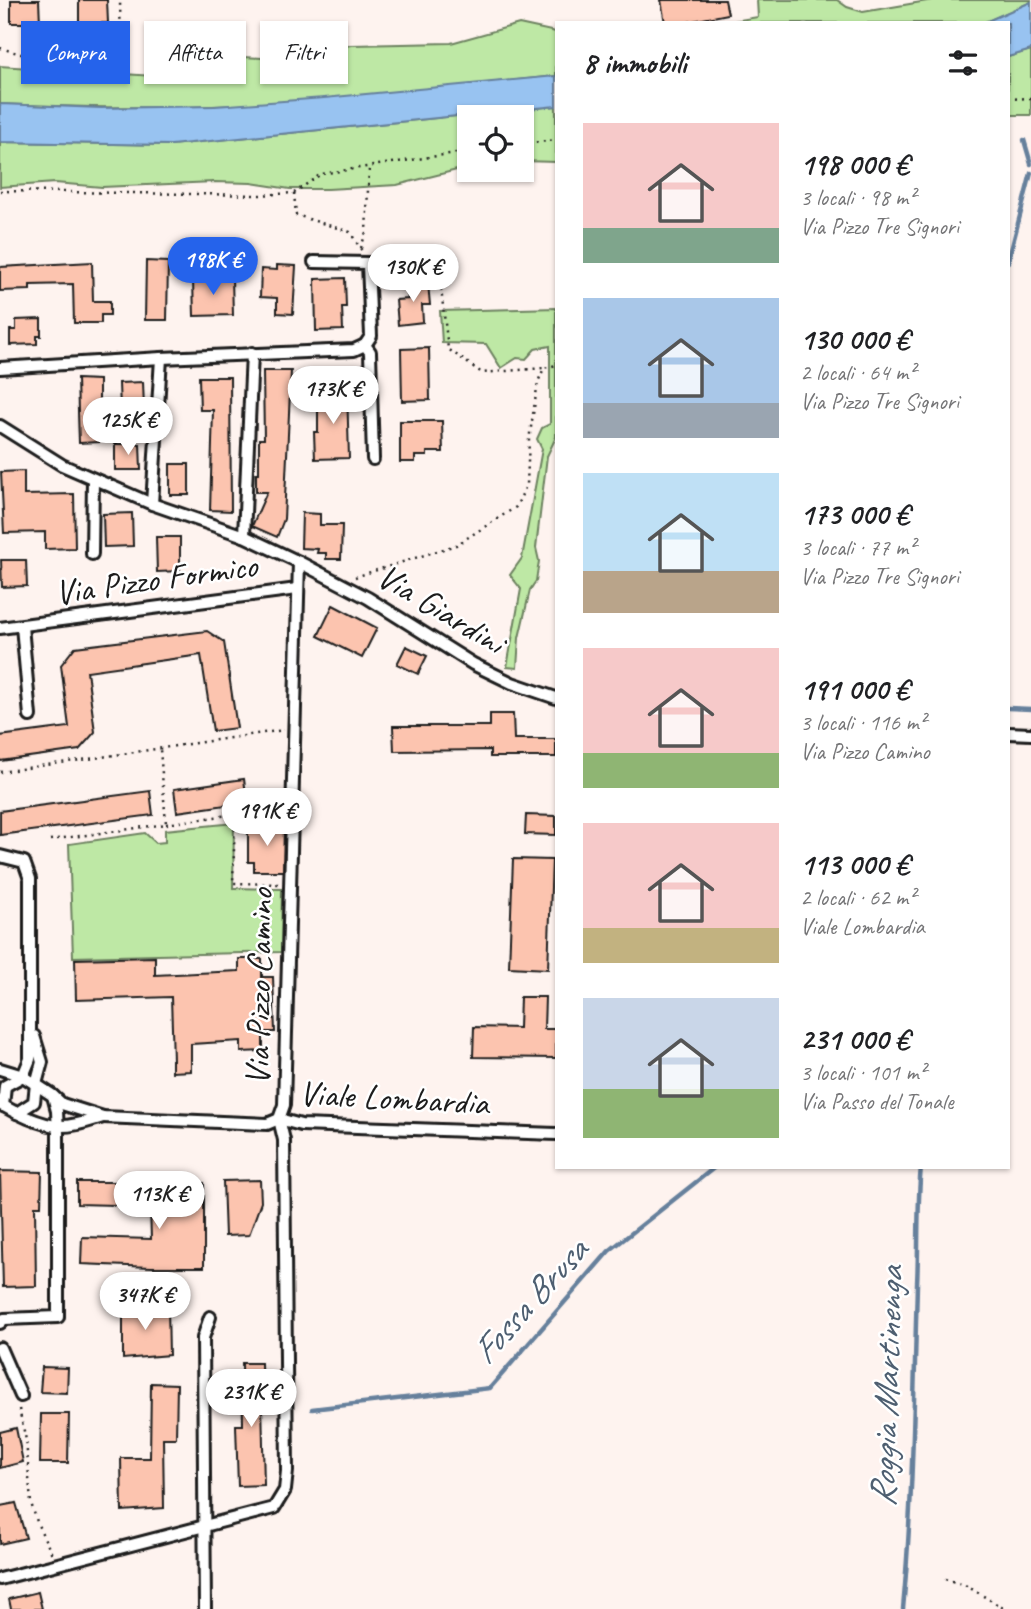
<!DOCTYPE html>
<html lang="it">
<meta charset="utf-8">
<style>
body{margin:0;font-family:Caveat,sans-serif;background:#f6f6f6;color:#202124;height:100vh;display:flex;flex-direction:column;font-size:26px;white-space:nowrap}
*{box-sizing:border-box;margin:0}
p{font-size:23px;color:#757577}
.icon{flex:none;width:38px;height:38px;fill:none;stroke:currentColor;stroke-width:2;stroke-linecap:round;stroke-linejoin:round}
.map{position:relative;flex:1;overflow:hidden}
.sheet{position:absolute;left:555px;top:21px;width:455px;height:1148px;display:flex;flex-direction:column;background:#fff;border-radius:0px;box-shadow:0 2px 5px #0004}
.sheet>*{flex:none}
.banner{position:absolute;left:21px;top:21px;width:429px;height:63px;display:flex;gap:14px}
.tools{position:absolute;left:457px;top:105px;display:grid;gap:14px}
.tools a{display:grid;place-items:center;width:77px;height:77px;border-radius:0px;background:#fff;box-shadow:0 2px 5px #0004;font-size:35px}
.price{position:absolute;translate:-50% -60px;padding:0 16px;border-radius:24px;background:#fff;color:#222;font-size:23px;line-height:46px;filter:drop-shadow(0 2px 4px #0008)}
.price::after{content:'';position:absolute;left:50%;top:42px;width:21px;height:16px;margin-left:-10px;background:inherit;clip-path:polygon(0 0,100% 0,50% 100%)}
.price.current{background:#2563eb;color:#fff}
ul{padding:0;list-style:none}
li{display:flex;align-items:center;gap:21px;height:175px;padding:0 28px}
li span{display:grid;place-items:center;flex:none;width:196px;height:140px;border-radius:0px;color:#555}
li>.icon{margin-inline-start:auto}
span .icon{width:84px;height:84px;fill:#fffc;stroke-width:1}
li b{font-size:30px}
h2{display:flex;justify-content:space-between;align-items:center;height:84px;padding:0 28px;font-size:30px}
.chip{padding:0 24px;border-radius:0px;background:#fff;box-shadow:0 2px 5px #0004;font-size:24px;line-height:63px}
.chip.current{background:#2563eb;color:#fff}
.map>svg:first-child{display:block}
.green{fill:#bee8a5;stroke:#6d8260;stroke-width:2}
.water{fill:#98c3f1;stroke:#66809c;stroke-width:2}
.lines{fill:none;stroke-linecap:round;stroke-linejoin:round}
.stream{stroke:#66809c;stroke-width:4.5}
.building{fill:#fcc4af;stroke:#1c1c1c;stroke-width:2}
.minor-casing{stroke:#1c1c1c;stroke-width:16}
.path{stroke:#1c1c1c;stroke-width:2.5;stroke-dasharray:2 5;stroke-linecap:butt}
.minor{stroke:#fff;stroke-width:10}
.labels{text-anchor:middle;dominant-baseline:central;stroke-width:5;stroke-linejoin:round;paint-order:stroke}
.street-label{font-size:35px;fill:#1c1c1c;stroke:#fff}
.water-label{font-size:37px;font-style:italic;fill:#4e5f71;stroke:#fff}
</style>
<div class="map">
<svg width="1031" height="1609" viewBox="0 0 1031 1609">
<rect width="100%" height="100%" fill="#fef3ef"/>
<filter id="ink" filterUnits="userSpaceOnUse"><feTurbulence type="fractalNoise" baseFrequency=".0143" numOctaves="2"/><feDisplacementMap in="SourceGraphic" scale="14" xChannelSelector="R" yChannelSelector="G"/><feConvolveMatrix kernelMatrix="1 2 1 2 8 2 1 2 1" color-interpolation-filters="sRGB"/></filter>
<g filter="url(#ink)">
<g class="green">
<path d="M757 0H837L847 7 863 12 933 0H1031V2L983 23H722L758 17Z"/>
<path d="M519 24 556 32V76C442 87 327 103 212 106 142 109 71 107 0 104V66L154 76 186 61 204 62 218 51 244 57 278 59 351 45 451 43Z"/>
<path d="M1031 50V115H1008V57Z"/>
<path d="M556 106V162L522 161V117H469V167L397 185 328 189H290L251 183 214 182 102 187 55 183 0 187V142L171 145Z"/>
<path d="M556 308V437L547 456 536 548 539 561 536 581 530 590 519 638 517 668 507 667 521 589 510 575 522 558 542 449 537 439 542 428 550 424V346L535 349 526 359 517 358 501 368 486 344 442 343 440 311Z"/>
<path d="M234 823 233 888 282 889 281 952 73 957 69 844 145 833 156 843 165 842V830Z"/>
</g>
<g class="water">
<path d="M1031 2V50L1008 57V23H983Z"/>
<path d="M556 76V106L171 145 0 142V104L101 108 215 106 324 98Z"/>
<path d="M196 259H219V272H195V269H192V263H195Z"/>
</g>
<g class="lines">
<g class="stream">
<path d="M1024 140 1031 164"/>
<path d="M1008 262 1031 173"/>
<path d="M1008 708 1031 709"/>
<path d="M312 1409 490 1388 609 1251 715 1167"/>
<path d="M903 1609C913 1501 914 1392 917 1284 919 1245 917 1206 921 1167"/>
</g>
</g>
<g class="building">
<path d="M11 0H39L40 23H11Z"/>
<path d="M79 0H107L108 23H79Z"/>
<path d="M661 0H725L728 14 683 23H665Z"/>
<path d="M146 261 168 262 167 320H145Z"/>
<path d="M92 262 93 301H110V315H101V323H74L73 284 30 285V290L0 291V267Z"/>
<path d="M277 265 296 266 293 314 277 313V298L260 297 261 269 277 270Z"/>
<path d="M232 278 233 315 194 316 193 279Z"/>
<path d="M345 278 346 307H342L343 330 316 331 315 279Z"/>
<path d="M428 283 430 305H422L423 322 398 325 396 300 408 299 406 285Z"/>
<path d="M41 319V336H37V344L10 345V330H16V320Z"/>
<path d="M429 348 430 400 402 401 401 349Z"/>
<path d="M263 371H291L284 519 277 537 252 526 267 492H256V473H259V439H264Z"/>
<path d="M199 377H230L231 511 210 510 213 410H200Z"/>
<path d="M77 379 99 380V442L79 443Z"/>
<path d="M143 382 144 408 120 409 119 383Z"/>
<path d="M327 389H347L349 458 315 459 314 432H318V397L327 396Z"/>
<path d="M400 421H442L443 452H427V456H415V462H400Z"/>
<path d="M115 444H140L141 470H115Z"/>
<rect x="170" y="464" width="19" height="31"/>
<path d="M24 471V495L74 494 75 548 45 549V532L4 533 1 472Z"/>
<path d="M132 513 133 546 104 547 103 514Z"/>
<path d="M302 513 320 514V525H342L341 559H326V553H317L318 549 301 548Z"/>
<path d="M156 537H180V571L157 572Z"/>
<path d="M1 560H26L27 586 2 587Z"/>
<path d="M333 605 377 628 362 658 318 636Z"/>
<path d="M207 631 224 642 237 728 213 731 201 655 87 671 95 732 79 750 0 761V736L69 727 61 665 75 647Z"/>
<path d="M406 646 427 656 418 674 397 664Z"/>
<path d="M490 714H513L514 739H556V757H490V750L394 751 393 726H490Z"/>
<path d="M244 779 247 802 177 812 174 789Z"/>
<path d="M150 791 153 815 0 835V811Z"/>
<path d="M526 815 556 816V835L525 834Z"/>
<path d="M267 824H284L283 871H254V862H248V827H267Z"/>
<path d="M513 859 552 860 548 969 509 967Z"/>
<path d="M155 957V975L239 971V959H262V977H273L275 1032H263V1051L241 1052V1041L191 1044V1071L172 1072V1060H173L171 997 76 1000 75 959Z"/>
<path d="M520 997H545L544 1029H556V1058L473 1057 474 1027 519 1028Z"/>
<path d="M0 1171 42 1172 41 1206H35L36 1286 3 1287Z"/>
<path d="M260 1180 261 1202 249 1235 225 1236 223 1181Z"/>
<path d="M77 1182H116V1205L77 1204Z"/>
<path d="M139 1182 204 1183V1267H151L81 1264 82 1237 151 1239 150 1205H139Z"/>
<path d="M123 1306H168L169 1355 123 1359Z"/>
<path d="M242 1363H261L264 1485 238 1486 236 1425H243Z"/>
<path d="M42 1367 68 1368 67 1393 40 1392Z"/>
<path d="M151 1383 177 1384 176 1438H163L164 1508 122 1511 121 1458H150Z"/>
<path d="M41 1414H69L68 1463H40Z"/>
<path d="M16 1428 23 1462 0 1468V1432Z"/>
<path d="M16 1503 26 1538 0 1544V1506Z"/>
<path d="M38 1592 42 1609H11L9 1599Z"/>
</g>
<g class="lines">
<g class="minor-casing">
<g id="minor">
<path d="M314 262 368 263 371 336 365 345"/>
<path d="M368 263 417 262"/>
<path d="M365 345 370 352 373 459"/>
<path d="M0 368 161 358 354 350 365 345"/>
<path d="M0 426 62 465 152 504 244 536 299 562 368 598 473 664 512 683 556 698"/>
<path d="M152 504 161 358"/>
<path d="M244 536 252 353"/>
<path d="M92 554 93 479"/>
<path d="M22 626 30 716"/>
<path d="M0 628 297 589"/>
<path d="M1008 733 1031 734"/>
<path d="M0 856 24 862 30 879V1059L23 1076 5 1086 3 1106"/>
<path d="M0 1069 23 1076 52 1095 62 1104 103 1117 267 1124 279 1119 301 1125 556 1134"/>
<path d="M0 1104C15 1113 41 1125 58 1126 73 1127 89 1121 103 1117"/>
<path d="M17 1113 34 1102 36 1084 42 1062 34 1036"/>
<path d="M0 1323 4 1319 58 1317V1133L57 1111 53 1096"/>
<path d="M0 1348 21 1396"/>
<path d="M0 1579 274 1508 285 1490 287 1471 284 1140 279 1119 284 1105 299 562"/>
<path d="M205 1609 203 1338 210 1317"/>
</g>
</g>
<g class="path">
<path d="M0 48 35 58 121 51 120 0"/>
<path d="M1008 99 1031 98"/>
<path d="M522 144 556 140"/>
<path d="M0 191 259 195 294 193 321 174 469 151"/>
<path d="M294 193 296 215 350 232 362 251"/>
<path d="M361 248 366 232 369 168"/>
<path d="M429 262 438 263 448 349 482 373 544 368"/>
<path d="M355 577 456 545 516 507 527 484 529 440 538 382 544 368 556 365"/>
<path d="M0 772 284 730"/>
<path d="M236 813 282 806"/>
<path d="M166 824 235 814 233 883 279 884"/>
<path d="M50 840 166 824 160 749"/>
<path d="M19 1409 26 1440 31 1503 38 1525 52 1554"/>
<path d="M945 1579 965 1585 1005 1609"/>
</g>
<use href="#minor" class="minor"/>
</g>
</g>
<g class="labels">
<g class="street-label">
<text transform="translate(156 579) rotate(-8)">Via Pizzo Formico</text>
<text transform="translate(441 609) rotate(31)">Via Giardini</text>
<text transform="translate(259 987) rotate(-89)">Via Pizzo Camino</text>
<text transform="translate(394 1098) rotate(3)">Viale Lombardia</text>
</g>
<g class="water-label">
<text transform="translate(529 1301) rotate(-48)">Fossa Brusa</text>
<text transform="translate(886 1387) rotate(-88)">Roggia Martinenga</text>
</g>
</g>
</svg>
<div class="tools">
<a><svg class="icon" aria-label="locate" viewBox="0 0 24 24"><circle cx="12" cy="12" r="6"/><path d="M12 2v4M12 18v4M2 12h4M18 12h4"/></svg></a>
</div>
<b class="price current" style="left:213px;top:297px">198K €</b>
<b class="price" style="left:413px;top:304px">130K €</b>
<b class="price" style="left:333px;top:426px">173K €</b>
<b class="price" style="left:128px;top:457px">125K €</b>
<b class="price" style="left:267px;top:848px">191K €</b>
<b class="price" style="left:159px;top:1231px">113K €</b>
<b class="price" style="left:145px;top:1332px">347K €</b>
<b class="price" style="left:251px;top:1429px">231K €</b>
<div class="banner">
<a class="chip current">Compra</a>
<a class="chip">Affitta</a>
<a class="chip">Filtri</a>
</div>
<section class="sheet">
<h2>8 immobili<svg class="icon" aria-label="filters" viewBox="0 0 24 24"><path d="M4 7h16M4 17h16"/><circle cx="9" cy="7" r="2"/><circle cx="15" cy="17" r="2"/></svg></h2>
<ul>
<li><span style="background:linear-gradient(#f6c9c9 75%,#7fa58c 0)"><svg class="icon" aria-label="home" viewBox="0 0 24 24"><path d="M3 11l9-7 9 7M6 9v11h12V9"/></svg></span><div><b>198 000 €</b><p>3 locali · 98 m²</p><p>Via Pizzo Tre Signori</p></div></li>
<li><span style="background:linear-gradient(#a9c7e8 75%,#9aa5b1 0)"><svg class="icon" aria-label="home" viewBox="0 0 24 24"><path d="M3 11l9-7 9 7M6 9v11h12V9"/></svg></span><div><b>130 000 €</b><p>2 locali · 64 m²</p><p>Via Pizzo Tre Signori</p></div></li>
<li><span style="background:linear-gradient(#bfe0f5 70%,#b9a48a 0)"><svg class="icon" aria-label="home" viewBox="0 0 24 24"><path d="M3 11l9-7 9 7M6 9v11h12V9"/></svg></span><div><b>173 000 €</b><p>3 locali · 77 m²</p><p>Via Pizzo Tre Signori</p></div></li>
<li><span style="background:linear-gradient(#f6c9c9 75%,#8fb573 0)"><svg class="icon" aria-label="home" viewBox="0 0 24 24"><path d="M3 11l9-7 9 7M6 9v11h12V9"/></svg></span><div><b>191 000 €</b><p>3 locali · 116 m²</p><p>Via Pizzo Camino</p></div></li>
<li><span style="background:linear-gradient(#f6c9c9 75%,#c2b280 0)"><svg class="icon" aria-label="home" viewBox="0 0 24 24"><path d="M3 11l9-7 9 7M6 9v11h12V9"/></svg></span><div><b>113 000 €</b><p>2 locali · 62 m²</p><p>Viale Lombardia</p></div></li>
<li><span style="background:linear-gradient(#c9d6e8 65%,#8fb573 0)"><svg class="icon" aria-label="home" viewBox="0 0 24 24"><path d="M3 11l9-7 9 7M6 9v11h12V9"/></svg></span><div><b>231 000 €</b><p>3 locali · 101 m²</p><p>Via Passo del Tonale</p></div></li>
</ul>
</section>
</div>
